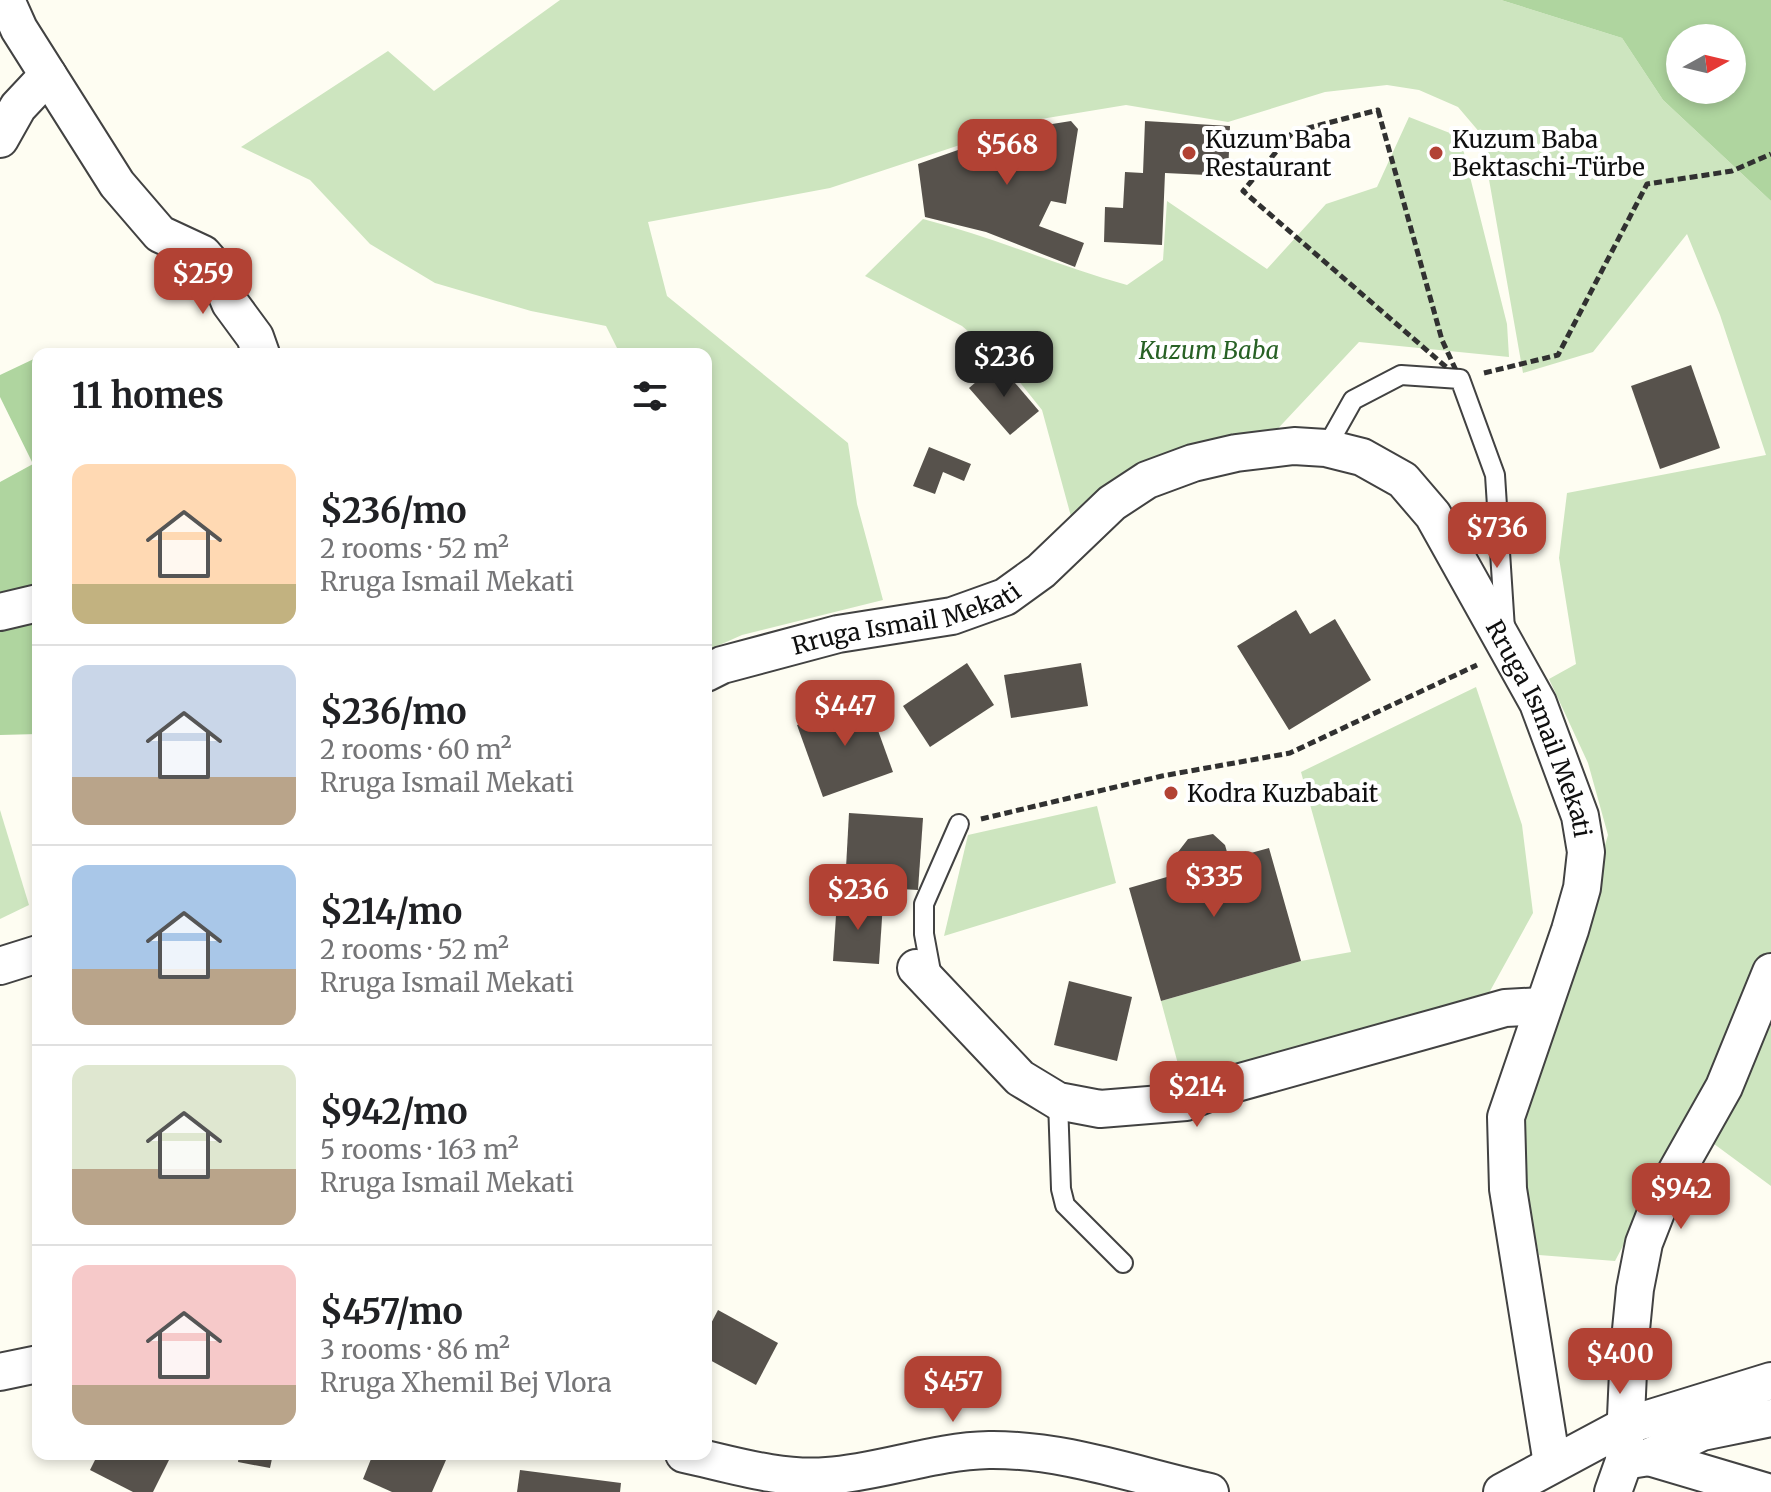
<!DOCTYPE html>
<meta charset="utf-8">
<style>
body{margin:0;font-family:Merriweather,serif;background:#f6f6f6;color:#202124;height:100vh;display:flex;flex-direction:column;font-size:30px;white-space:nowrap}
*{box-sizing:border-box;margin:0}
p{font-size:26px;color:#757577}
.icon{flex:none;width:44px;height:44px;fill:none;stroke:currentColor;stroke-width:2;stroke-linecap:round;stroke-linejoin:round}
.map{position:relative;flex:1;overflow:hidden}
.sheet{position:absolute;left:32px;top:348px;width:680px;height:1112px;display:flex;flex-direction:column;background:#fff;border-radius:16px;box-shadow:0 4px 12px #0003}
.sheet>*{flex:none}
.needle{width:52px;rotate:82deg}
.fabs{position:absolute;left:1666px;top:24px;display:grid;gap:16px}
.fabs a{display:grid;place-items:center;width:80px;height:80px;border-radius:50%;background:#fff;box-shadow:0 4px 12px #0003;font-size:40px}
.price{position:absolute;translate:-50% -68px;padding:0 18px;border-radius:16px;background:#b24234;color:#fff;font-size:26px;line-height:52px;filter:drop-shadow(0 2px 4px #0008)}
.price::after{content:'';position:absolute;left:50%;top:48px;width:24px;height:18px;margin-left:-12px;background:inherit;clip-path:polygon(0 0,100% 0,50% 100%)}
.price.current{background:#222;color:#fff}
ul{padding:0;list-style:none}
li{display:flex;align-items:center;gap:24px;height:200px;padding:0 40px}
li+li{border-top:2px solid #e0e0e0}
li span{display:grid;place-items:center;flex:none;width:224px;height:160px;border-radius:16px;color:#555}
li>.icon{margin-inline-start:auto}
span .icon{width:96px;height:96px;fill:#fffc;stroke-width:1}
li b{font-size:34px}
h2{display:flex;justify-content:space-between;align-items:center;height:96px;padding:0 40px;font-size:34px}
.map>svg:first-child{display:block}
.green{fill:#cde5bf}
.forest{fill:#afd59f;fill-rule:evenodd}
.building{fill:#57524c}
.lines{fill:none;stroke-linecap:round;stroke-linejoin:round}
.lane-casing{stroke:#424242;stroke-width:22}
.street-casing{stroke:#424242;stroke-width:40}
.path{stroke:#313131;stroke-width:5;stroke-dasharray:8 4;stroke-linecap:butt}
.lane{stroke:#fff;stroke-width:18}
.street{stroke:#fff;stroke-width:36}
.poi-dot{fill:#b24234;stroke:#fff;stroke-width:3}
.labels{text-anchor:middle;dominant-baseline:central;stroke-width:8;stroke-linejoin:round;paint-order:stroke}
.poi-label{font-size:24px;fill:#0f0f0f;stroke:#fff;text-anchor:start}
.park-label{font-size:24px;font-style:italic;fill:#286125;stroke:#fff}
.street-label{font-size:24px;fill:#0f0f0f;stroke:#fff}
</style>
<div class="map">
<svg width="1771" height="1492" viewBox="0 0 1771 1492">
<rect width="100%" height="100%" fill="#fefdf2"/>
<g class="green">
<path d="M560 0H1501L1622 38 1663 100 1771 201V1186L1687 1124 1615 1261 1539 1255 1516 1147 1608 835 1588 763 1549 679 1576 664 1559 558 1567 493 1766 455 1720 315 1687 234 1593 352 1523 373 1481 134 1458 107 1419 90 1387 85 1325 92 1228 122 1126 105 1035 120 830 188 648 222 667 296 848 443 857 504 883 600 742 635 706 651V354H620L606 326 531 311 435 283 370 244 310 180 241 147 388 51 434 91Z"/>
<path d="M1409 117 1460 137 1507 324 1509 357 1359 342 1270 437 1075 531 1042 410 1002 360 962 326 865 276 923 219C993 237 1058 266 1127 285L1163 260 1167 201 1267 269 1326 204 1377 187Z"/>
<path d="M1476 687 1522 825 1533 913 1484 1002 1185 1090 1161 1001 1301 961 1351 952 1301 772Z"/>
<path d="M1097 806 1116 883 944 936 968 835Z"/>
<path d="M0 810 29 905 0 919Z"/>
</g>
<g class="forest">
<path d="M1501 0H1771V201L1663 100 1622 38ZM1732 38V90H1680V38Z"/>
<path d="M38 357V590L0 599V482L33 464 0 397V375Z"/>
<path d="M38 617V734L0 735V625Z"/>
</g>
<g class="building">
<path d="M1071 121 1078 129 1066 204 1051 201 1039 226 1084 243 1075 267 986 232 925 217 918 164 1015 130Z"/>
<path d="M1145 121 1230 126 1228 176 1165 173 1162 245 1104 242 1105 207 1123 208 1125 172 1143 173Z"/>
<path d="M998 363 1039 411 1010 435 969 388Z"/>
<path d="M1691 365 1720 448 1660 469 1631 386Z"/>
<path d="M929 447 971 464 964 481 943 472 935 494 913 486Z"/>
<path d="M1296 610 1310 634 1335 619 1371 680 1289 730 1237 646Z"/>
<path d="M967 663 994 705 930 747 903 706Z"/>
<path d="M1081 663 1088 706 1011 718 1004 675Z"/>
<path d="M867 700 893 772 823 797 797 725Z"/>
<path d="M849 813 923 818 918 890 845 886Z"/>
<path d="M1213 834 1225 845 1229 859 1269 848 1301 961 1161 1001 1129 888 1184 872 1178 852 1188 839Z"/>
<path d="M837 900 883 903 879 964 833 961Z"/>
<path d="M1069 981 1132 997 1117 1061 1054 1045Z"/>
<path d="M718 1310 778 1343 756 1385 706 1358V1333Z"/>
<path d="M98 1454H172L153 1492H133L90 1470Z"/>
<path d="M239 1454H273L270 1468 238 1462Z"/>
<path d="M373 1454H432L446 1460 432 1492H392L363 1479Z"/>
<path d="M520 1470 621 1483 620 1492H517Z"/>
</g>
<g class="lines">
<g class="lane-casing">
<g id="lane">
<path d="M1326 448 1353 400 1401 375 1460 379 1495 475 1505 629"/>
<path d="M932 977 924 934V904L959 824"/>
<path d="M1058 1101 1061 1189 1065 1205 1123 1263"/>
</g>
</g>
<g class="street-casing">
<g id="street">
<path d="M6 0 19 29 117 184 160 234 203 254 216 269 230 303 255 337 261 354"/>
<path d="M0 139 18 107 48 75"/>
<path d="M0 612 38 603"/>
<path id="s1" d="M706 673 722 665 838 634 952 616 1005 597 1041 571 1112 503 1147 480 1193 463 1236 453 1294 446 1326 448 1362 457 1403 480 1433 515 1538 703 1580 816 1586 852 1582 888 1570 930 1506 1117 1508 1189 1552 1464"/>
<path d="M0 966 38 954"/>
<path d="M916 968 1020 1078 1058 1101 1100 1109 1186 1102 1226 1086 1445 1025 1505 1008 1543 1006"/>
<path d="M0 1372 38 1364"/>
<path d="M684 1454C730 1464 779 1480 827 1476 882 1472 934 1451 989 1450 1065 1449 1137 1476 1210 1492"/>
<path d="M1649 1457 1767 1492"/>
<path d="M1624 1461 1649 1457 1702 1432 1771 1418"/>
<path d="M1502 1492 1625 1426 1771 1381"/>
<path d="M1613 1492 1624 1461 1629 1350 1635 1289 1644 1243 1662 1197 1724 1087 1771 972"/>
</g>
</g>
<g class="path">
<path d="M1378 110 1442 340 1460 379 1243 191 1293 132Z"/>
<path d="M1484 373 1558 355 1647 184 1732 171 1771 154"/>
<path d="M981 819 1162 776 1290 753 1477 665"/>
</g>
<use href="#lane" class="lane"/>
<use href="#street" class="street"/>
</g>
<g class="poi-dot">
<circle cx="1189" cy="153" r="8"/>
<circle cx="1436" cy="153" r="8"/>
<circle cx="1171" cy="793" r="8"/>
</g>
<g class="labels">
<g class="poi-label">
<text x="1205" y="139">Kuzum Baba<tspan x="1205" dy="28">Restaurant</tspan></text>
<text x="1452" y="139">Kuzum Baba<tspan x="1452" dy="28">Bektaschi-Türbe</tspan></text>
<text x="1187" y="793">Kodra Kuzbabait</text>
</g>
<g class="park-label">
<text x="1209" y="350">Kuzum Baba</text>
</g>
<g class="street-label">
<text stroke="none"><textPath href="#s1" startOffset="208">Rruga Ismail Mekati</textPath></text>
<text stroke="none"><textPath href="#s1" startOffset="1048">Rruga Ismail Mekati</textPath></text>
</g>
</g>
</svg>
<div class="fabs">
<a><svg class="needle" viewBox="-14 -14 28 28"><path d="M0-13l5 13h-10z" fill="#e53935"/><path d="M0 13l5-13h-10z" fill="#757577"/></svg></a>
</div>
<b class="price" style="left:1007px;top:187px">$568</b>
<b class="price" style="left:203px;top:316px">$259</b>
<b class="price current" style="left:1004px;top:399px">$236</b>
<b class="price" style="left:1497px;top:570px">$736</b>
<b class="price" style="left:845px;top:748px">$447</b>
<b class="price" style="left:1214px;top:919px">$335</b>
<b class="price" style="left:858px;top:932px">$236</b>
<b class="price" style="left:1197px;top:1129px">$214</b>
<b class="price" style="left:1681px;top:1231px">$942</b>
<b class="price" style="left:1620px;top:1396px">$400</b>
<b class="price" style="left:953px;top:1424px">$457</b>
<section class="sheet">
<h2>11 homes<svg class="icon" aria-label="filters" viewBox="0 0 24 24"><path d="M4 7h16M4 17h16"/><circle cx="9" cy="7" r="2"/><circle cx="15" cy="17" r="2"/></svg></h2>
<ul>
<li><span style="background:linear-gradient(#ffd9b3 75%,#c2b280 0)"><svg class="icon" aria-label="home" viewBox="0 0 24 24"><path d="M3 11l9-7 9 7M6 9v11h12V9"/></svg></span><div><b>$236/mo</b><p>2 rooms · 52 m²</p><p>Rruga Ismail Mekati</p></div></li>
<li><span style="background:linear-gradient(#c9d6e8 70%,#b9a48a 0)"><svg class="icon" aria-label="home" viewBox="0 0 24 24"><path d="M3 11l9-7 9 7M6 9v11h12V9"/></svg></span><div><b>$236/mo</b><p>2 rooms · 60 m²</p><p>Rruga Ismail Mekati</p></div></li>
<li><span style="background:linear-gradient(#a9c7e8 65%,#b9a48a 0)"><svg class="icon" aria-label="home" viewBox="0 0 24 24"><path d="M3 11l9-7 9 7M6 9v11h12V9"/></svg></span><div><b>$214/mo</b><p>2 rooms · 52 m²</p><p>Rruga Ismail Mekati</p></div></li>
<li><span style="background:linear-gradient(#dfe7d0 65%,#b9a48a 0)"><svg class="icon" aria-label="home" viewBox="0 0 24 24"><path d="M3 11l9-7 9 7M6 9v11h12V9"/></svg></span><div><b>$942/mo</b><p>5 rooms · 163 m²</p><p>Rruga Ismail Mekati</p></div></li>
<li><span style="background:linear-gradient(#f6c9c9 75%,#b9a48a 0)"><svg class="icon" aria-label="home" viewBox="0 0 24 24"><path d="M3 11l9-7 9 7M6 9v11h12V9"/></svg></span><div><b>$457/mo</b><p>3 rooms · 86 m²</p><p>Rruga Xhemil Bej Vlora</p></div></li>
</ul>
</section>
</div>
